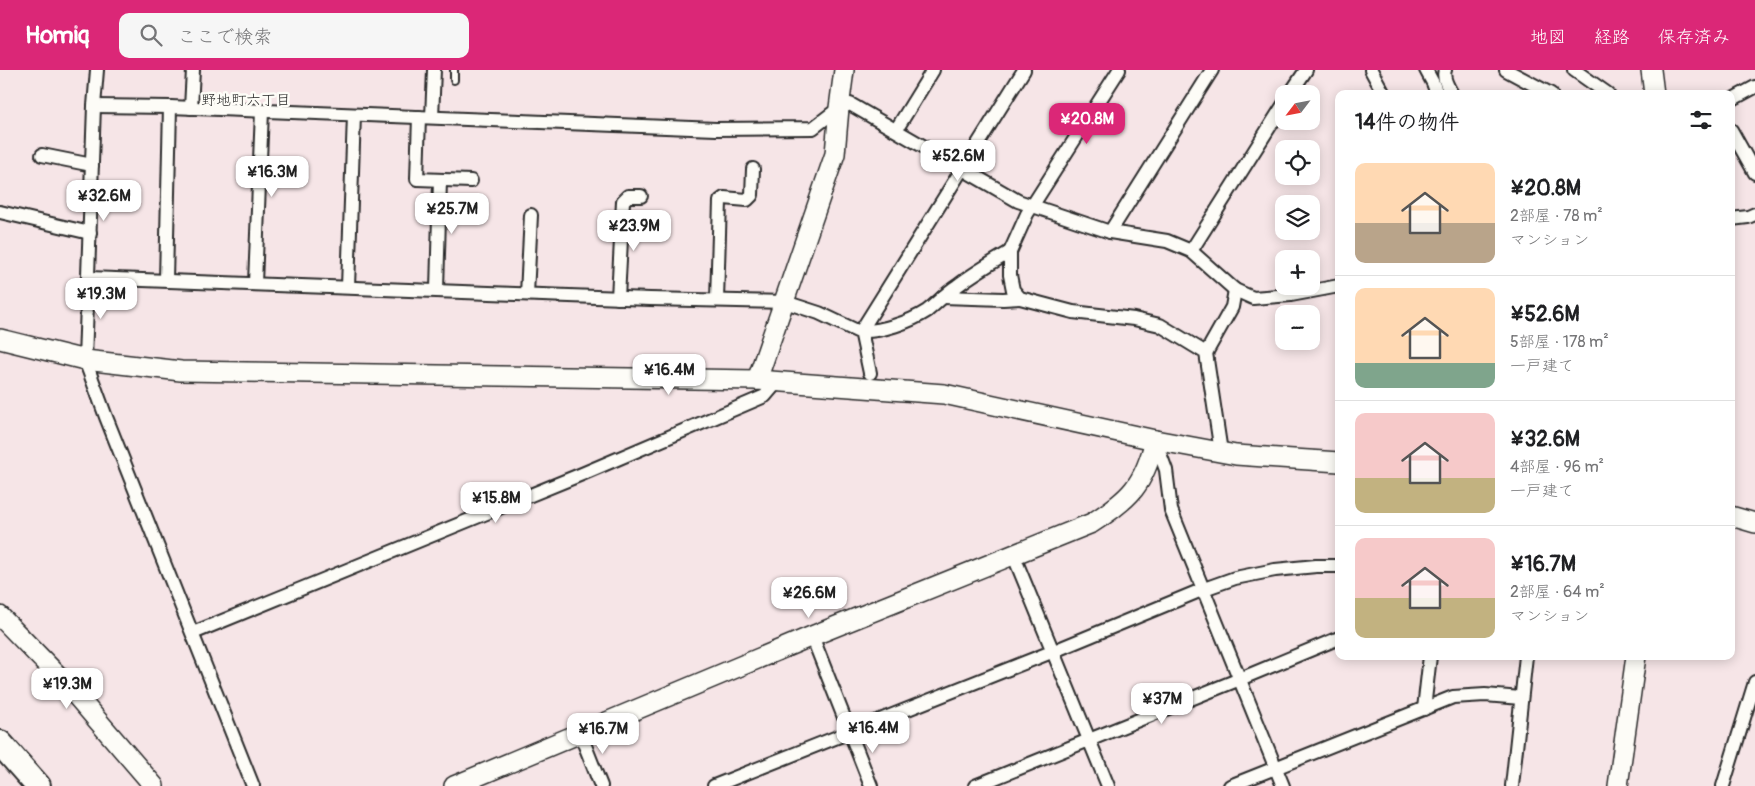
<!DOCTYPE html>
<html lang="ja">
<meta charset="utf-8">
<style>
body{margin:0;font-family:Pangolin,"Klee One",sans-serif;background:#f6f6f6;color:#202124;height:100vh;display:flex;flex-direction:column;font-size:19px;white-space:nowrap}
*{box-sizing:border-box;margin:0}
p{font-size:16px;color:#757577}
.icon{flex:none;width:28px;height:28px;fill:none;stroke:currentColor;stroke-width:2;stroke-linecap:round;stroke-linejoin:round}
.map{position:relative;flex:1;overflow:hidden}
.panel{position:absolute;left:1335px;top:20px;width:400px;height:570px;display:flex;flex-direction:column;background:#fff;border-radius:10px;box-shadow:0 2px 12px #0003}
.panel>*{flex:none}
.needle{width:32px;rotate:238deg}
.buttons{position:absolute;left:1275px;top:15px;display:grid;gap:10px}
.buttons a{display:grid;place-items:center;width:45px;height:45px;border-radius:10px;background:#fff;box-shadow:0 2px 12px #0003;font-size:25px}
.price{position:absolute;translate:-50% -42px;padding:0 11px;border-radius:10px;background:#fff;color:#222;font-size:16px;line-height:32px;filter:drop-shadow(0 1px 2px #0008)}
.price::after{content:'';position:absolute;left:50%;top:30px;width:15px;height:11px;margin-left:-8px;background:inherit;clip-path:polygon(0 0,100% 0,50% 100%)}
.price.active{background:#db2777;color:#fff}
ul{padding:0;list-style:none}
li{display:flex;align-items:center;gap:15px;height:125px;padding:0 20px}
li+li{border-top:1px solid #e0e0e0}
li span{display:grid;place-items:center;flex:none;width:140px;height:100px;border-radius:10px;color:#555}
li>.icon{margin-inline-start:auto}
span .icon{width:60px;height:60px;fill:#fffc;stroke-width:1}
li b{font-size:21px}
h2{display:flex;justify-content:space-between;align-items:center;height:60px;padding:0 20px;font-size:21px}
header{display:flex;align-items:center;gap:30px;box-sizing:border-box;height:70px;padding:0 25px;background:#db2777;color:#fff}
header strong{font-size:24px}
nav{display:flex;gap:28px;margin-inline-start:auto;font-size:18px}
.search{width:350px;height:45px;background:#f6f6f6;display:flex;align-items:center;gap:12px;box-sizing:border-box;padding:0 18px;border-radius:10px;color:#757577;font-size:19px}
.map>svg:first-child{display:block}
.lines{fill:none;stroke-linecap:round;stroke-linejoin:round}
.lane-casing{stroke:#2b2b2b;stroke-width:10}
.street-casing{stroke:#2b2b2b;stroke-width:16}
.secondary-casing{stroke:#2b2b2b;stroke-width:22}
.highway-casing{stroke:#2b2b2b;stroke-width:28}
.lane{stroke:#fdfcf7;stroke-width:6}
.street{stroke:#fdfcf7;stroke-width:12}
.secondary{stroke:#fdfcf7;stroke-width:19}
.highway{stroke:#fdfcf7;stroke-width:24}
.labels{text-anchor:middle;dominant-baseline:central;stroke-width:5;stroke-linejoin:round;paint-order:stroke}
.neighbourhood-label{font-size:15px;fill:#2b2b2b;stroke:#fdfcf7}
</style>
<header>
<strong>Homiq</strong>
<div class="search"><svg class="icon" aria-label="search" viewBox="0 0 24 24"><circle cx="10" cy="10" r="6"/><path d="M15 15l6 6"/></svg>ここで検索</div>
<nav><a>地図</a><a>経路</a><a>保存済み</a></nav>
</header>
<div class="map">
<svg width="1755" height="716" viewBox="0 0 1755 716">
<rect width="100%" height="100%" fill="#f6e5e7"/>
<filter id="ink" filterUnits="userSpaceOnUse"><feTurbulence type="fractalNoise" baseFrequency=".02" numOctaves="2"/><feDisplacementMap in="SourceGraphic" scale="10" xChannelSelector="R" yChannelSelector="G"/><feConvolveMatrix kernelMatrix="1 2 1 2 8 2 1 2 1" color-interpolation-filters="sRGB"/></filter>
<g filter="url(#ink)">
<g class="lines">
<g class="lane-casing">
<path id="lane" d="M454 10V0"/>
</g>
<g class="street-casing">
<g id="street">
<path d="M97 0 94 36 85 290 106 347 253 716"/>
<path d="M1119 0 1027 144 1010 182V205L1013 220 1020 228 1073 242 1134 249 1160 255 1206 283 1221 382"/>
<path d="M1371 0 1384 24"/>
<path d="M1426 0 1433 13 1437 24"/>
<path d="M1445 0C1442 8 1448 17 1452 24"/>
<path d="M1506 0 1551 24"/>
<path d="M1574 0 1608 24"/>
<path d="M1290 24 1306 0"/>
<path d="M1731 30 1755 17"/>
<path d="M94 36 170 37 716 59 813 58 839 38 850 34 1018 131 1110 162 1167 171 1191 181 1235 220 1253 228 1291 225 1339 216"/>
<path d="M191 38 193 0"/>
<path d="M419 47 417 109 471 111"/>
<path d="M432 47 434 0"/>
<path d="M896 60 933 0"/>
<path d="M1731 60 1755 103"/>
<path d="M42 85 92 95"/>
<path d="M0 142 90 163"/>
<path d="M1731 149 1748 147 1755 144"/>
<path d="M1110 162 1212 0"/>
<path d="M1191 181 1284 34"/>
<path d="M1010 182C991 193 974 203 957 216 946 223 937 233 927 241 910 252 881 262 861 261L1024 0"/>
<path d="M89 208 650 229 785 232 819 243 857 261H861L870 303"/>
<path d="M166 210 170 37"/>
<path d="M255 213 262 41"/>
<path d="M348 217 354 45"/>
<path d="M437 220 440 110"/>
<path d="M527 224 531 145"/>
<path d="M943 227 1003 229 1020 228"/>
<path d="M618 228 623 131 628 126H641"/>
<path d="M717 230 720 131 724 128 747 130 752 125 753 99"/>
<path d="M1206 283 1232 237 1235 220"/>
<path d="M1155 370 1166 400 1171 440 1283 716"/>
<path d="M1013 484 1108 716"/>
<path d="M193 563 582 404 765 326 777 312"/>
<path d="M812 566 871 716"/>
<path d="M1424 639 1430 586"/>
<path d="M580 663 601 716"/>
<path d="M714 716 1054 581 1204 519 1235 508 1275 500 1316 496H1339"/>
<path d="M975 716 1240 609 1339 568"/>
<path d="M1230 716 1453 627 1485 625 1521 628"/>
<path d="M1512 716 1526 586"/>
<path d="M1723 716 1755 612"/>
</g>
</g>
<g class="secondary-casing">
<g id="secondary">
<path d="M1651 0 1654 24"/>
<path d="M0 269 85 290 181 301 757 310 944 324 1155 370 1236 385 1339 392"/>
<path d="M757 310 835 84 839 38 844 0"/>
<path d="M1731 446 1755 453"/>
<path d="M0 546 68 616 154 716"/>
<path d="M454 716 812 566 1092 453C1130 429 1144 415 1155 370"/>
<path d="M1618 716 1636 586"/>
</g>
</g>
<g class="highway-casing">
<path id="highway" d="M0 673 38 716"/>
</g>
<use href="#lane" class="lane"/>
<use href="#street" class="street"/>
<use href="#secondary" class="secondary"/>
<use href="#highway" class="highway"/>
</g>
</g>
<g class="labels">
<g class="neighbourhood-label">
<text x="246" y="30">野地町六丁目</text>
</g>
</g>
</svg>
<div class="buttons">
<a><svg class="needle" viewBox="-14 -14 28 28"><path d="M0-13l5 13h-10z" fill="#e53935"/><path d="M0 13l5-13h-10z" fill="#757577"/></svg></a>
<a><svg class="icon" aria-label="locate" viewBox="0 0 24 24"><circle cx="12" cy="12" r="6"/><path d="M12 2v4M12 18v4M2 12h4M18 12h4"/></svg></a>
<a><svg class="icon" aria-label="layers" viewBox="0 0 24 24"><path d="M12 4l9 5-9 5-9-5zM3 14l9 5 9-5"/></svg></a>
<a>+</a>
<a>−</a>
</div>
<b class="price active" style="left:1087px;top:75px">¥20.8M</b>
<b class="price" style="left:958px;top:112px">¥52.6M</b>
<b class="price" style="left:272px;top:128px">¥16.3M</b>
<b class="price" style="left:104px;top:152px">¥32.6M</b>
<b class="price" style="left:452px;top:165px">¥25.7M</b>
<b class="price" style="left:634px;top:182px">¥23.9M</b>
<b class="price" style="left:101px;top:250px">¥19.3M</b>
<b class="price" style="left:669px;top:326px">¥16.4M</b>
<b class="price" style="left:496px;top:454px">¥15.8M</b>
<b class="price" style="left:809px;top:549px">¥26.6M</b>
<b class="price" style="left:67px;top:640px">¥19.3M</b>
<b class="price" style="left:1162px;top:655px">¥37M</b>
<b class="price" style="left:873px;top:684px">¥16.4M</b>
<b class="price" style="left:603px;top:685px">¥16.7M</b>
<section class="panel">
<h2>14件の物件<svg class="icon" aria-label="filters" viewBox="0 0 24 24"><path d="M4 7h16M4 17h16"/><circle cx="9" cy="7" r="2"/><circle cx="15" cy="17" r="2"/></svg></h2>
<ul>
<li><span style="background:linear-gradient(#ffd9b3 60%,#b9a48a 0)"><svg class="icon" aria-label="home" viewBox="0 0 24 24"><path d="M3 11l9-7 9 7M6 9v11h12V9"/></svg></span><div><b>¥20.8M</b><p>2部屋 · 78 m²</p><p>マンション</p></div></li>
<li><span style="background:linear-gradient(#ffd9b3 75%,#7fa58c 0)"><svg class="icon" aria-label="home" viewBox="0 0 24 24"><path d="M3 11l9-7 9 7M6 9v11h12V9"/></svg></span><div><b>¥52.6M</b><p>5部屋 · 178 m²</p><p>一戸建て</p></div></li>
<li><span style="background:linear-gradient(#f6c9c9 65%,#c2b280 0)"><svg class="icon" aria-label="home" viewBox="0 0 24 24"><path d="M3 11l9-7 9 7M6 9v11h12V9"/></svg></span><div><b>¥32.6M</b><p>4部屋 · 96 m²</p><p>一戸建て</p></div></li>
<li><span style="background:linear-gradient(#f6c9c9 60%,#c2b280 0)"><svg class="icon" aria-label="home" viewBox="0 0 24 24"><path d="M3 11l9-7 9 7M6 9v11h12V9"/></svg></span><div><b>¥16.7M</b><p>2部屋 · 64 m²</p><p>マンション</p></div></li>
</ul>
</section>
</div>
